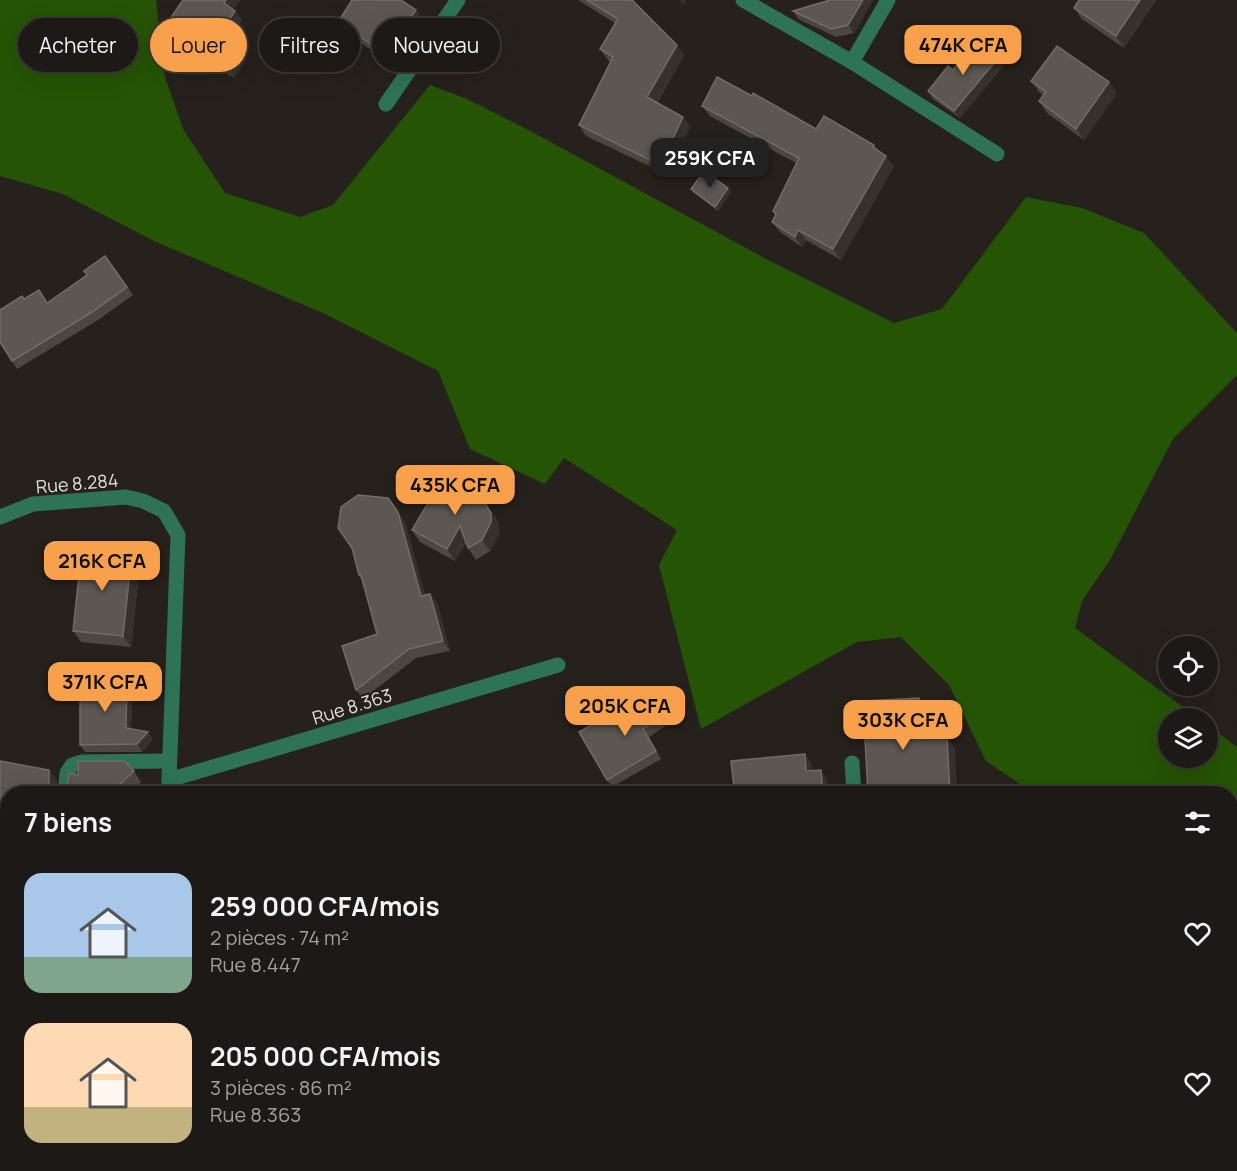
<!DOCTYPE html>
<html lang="fr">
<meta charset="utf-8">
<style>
body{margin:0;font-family:Manrope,sans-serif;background:#2a2623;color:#f1f3f6;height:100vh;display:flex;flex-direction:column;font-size:22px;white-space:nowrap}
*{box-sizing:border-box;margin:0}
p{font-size:20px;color:#a0a0a1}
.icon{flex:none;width:33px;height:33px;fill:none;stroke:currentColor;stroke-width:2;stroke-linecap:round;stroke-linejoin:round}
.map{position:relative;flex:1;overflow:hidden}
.drawer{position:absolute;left:0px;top:786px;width:1238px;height:386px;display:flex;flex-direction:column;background:#1d1916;border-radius:24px 24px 0 0;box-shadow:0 6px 24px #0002,0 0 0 2px #3b3835}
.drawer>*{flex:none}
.guide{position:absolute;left:18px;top:18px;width:600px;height:54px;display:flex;gap:12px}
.fabs{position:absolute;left:1158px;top:636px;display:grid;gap:12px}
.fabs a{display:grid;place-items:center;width:60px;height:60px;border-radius:50%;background:#1d1916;box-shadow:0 6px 24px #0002,0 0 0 2px #3b3835;font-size:30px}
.price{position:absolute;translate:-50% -51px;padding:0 14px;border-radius:12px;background:#f9a04d;color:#111;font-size:20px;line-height:39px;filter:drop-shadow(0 2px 3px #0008)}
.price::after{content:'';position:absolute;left:50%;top:36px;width:18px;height:14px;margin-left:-9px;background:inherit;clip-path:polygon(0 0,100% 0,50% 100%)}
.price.on{background:#222;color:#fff}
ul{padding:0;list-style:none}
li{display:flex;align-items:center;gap:18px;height:150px;padding:0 24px}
li span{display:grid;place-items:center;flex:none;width:168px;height:120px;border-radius:18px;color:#555}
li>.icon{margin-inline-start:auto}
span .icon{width:72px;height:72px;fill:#fffc;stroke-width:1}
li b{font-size:26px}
h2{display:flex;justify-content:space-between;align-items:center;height:72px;padding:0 24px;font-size:26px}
.tag{padding:0 21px;border-radius:27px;background:#1d1916;box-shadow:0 6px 24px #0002,0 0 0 2px #3b3835;font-size:21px;line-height:54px}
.tag.on{background:#f9a04d;color:#111}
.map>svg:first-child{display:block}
.green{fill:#255405}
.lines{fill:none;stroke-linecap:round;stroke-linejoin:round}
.minor{stroke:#2e7356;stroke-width:15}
.wall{fill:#4d4642}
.shaded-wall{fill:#37312d}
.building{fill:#5d5753;stroke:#726c68;stroke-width:1.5}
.labels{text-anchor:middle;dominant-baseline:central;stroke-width:4.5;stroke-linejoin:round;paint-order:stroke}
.street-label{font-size:18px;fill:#e1ddda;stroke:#27211d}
</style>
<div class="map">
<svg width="1237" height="1171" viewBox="0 0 1237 1171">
<rect width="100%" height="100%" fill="#27211d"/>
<path class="green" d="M0 0H156L164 74 183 129 225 193 300 217 333 205 430 85 467 99 534 133 770 261 894 323 942 309 1026 197 1082 208 1144 233 1237 333V375L1173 439 1110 560 1082 601 1075 628 1198 718H1168V758H1208V725L1237 747V935L1230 933V794L1033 793 986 761 949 685 901 637 857 642 701 729 659 565 677 530 564 458 545 484 470 449 438 371 325 314 154 241 63 194 0 176Z"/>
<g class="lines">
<g class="minor">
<path d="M743 0 852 62 888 0"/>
<path d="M852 62 997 154"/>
<path d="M386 104 458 0"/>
<path d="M0 517 33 504 126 497 143 501 164 511 178 535 169 780"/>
<path d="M852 763 854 794"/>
<path d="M65 794 67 773 72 765 81 762 169 761"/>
<path d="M169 794V780L558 665"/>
<path d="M0 864 8 865"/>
<path d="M629 1164V1171"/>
<path d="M1085 1164V1171"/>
<path d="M167 1171V1164"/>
</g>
</g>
<g class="wall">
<path d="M183 0H240L233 9 235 11 242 20 227 42 239 49 246 59 234 78 172 35 165 26Z"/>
<path d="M578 0H632L684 55 657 103 683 117 690 127 668 175 586 136 579 125 611 62 608 60 600 49 615 23Z"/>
<path d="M830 0H873L854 33 836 37 798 19 793 11Z"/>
<path d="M1156 0 1124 48 1082 19 1074 8Z"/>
<path d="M416 10 424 22 394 65 346 33 338 22Z"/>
<path d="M1004 65 960 118 933 99 928 91 953 70Z"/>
<path d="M1031 81 1117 93 1084 140 1047 113 1039 101 1043 95 1039 92Z"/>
<path d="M752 96 816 129 874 145 879 151 894 166 841 260 806 240 802 247 780 232 772 222 775 215 773 211 796 163 710 116 702 106Z"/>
<path d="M691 189 731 192 718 211 694 193Z"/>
<path d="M105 256 133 295 98 320 17 369 12 361 24 299 48 303 87 275Z"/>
<path d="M486 504 499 524V534L490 551 476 560 468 548 466 542 455 561 420 542 412 530Z"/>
<path d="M405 522 425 595 437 603 450 651 416 658 363 699 356 690 377 634 362 581 359 575 352 548Z"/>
<path d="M132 552 140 564 131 647 81 642 73 631Z"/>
<path d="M133 686 131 729 153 739 142 752H85L80 745Z"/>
<path d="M670 692 684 713 649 737 661 759 612 787 607 780 608 721 630 714Z"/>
<path d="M0 761 57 780 56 793 62 792 78 775 134 771 141 782 128 794H8V854L0 853Z"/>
<path d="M0 885 8 888V928L5 934 0 932Z"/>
<path d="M8 954V999L0 995V963Z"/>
<path d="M0 1016H8V1091L0 1092Z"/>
<path d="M327 1164H388V1166H329Z"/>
<path d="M878 1164H955V1165H879Z"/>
<path d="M1138 1164H1168V1169H1141Z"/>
</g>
<g class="shaded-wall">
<path d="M226 0H240L231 12 224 3Z"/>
<path d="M680 0H686L683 5Z"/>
<path d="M863 0H873L854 33 848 25Z"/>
<path d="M1140 0H1156L1124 48 1116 36Z"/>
<path d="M416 10 424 22 394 65 386 54Z"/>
<path d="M235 11 242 20 225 45 218 36Z"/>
<path d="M677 45 684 55 654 107 647 97Z"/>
<path d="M239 49 246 59 234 78 227 69Z"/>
<path d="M998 58 1004 65 960 118 954 111Z"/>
<path d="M1109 82 1117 93 1084 140 1076 129Z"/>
<path d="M683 117 690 127 668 175 660 165Z"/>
<path d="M886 156 894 166 841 260 833 249Z"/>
<path d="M728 188 731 192 718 211 715 207Z"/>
<path d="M798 230 806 240 802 247 795 237Z"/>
<path d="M478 492 499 524V534L490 551 482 540Z"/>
<path d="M398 512 405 522 428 606 421 596Z"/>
<path d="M460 526 468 537 455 561 447 549Z"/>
<path d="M132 552 140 564 131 647 123 636Z"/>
<path d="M430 594 437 603 450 651 443 641Z"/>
<path d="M127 678 133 686 131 736 126 728Z"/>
<path d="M919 698 926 709 928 750 921 739Z"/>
<path d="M643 729 649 737 661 759 656 751Z"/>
<path d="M148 732 153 739 142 752 137 744Z"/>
<path d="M947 737 955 748 957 794H950Z"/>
<path d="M805 754 811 763 813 780 806 771Z"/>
<path d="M49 770 57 780 56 794 49 787Z"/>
<path d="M821 770 827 779 828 794H823Z"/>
<path d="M8 905V928L5 934 0 926Z"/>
<path d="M3 1076 8 1083V1087L3 1081Z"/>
</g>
<g class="building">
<path d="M183 0H226L224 3 235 11 218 36 239 49 227 69 165 26Z"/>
<path d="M352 0H401L416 10 386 54 338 22Z"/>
<path d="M587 0H632L677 45 647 97 683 117 660 165 579 125 613 57 600 49 618 19Z"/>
<path d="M830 0H863L848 25 831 29 793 11Z"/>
<path d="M1079 0H1140L1116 36 1074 8Z"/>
<path d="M976 40 998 58 954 111 928 91 948 66 953 70Z"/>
<path d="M1057 46 1109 82 1076 129 1039 101 1046 92 1031 81Z"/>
<path d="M717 77 752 96 753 93 816 129 824 116 874 145 873 147 886 156 833 249 798 230 795 237 772 222 776 214 773 211 799 158 702 106Z"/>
<path d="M704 171 728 188 715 207 691 189Z"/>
<path d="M105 256 127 287 92 312 12 361 0 342V310L22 296 24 299 39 290 47 303 87 275 84 271Z"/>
<path d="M463 483 478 492 491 513V522L482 540 468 548 460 526 447 549 412 530 434 493 447 484Z"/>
<path d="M358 495 388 498 398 512 421 596 430 594 443 641 409 649 356 690 342 646 377 634 361 575H359L352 548 338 528 341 507Z"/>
<path d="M82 547 132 552 123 636 73 631Z"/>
<path d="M80 677 127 678 126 728 148 732 137 744 80 745Z"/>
<path d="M670 692 678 705 643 729 656 751 607 780 579 732 605 717 607 721 627 710 630 714Z"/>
<path d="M919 698 921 739 947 737 950 794H868L863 701Z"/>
<path d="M805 754 806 771 821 770 823 794H691V788L734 787 731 761Z"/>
<path d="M0 761 49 770V787L56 793 62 792 66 789 69 773 78 775V761H125L134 771 110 794H8V845L0 844Z"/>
<path d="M0 885 8 888V905L0 926Z"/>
<path d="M8 954V993L0 990V963Z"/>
<path d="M0 1016H8V1076H3V1081H0Z"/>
</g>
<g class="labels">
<g class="street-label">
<text transform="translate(77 483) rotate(-5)">Rue 8.284</text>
<text transform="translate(352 706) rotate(-17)">Rue 8.363</text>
</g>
</g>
</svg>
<div class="fabs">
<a><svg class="icon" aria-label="locate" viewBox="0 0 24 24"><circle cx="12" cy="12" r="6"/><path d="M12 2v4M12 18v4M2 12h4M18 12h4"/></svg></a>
<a><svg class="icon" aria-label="layers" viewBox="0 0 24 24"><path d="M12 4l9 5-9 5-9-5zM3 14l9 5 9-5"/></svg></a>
</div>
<b class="price" style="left:963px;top:76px">474K CFA</b>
<b class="price on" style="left:710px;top:189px">259K CFA</b>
<b class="price" style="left:455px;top:516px">435K CFA</b>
<b class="price" style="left:102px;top:592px">216K CFA</b>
<b class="price" style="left:105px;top:713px">371K CFA</b>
<b class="price" style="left:625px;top:737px">205K CFA</b>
<b class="price" style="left:903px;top:751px">303K CFA</b>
<div class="guide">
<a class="tag">Acheter</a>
<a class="tag on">Louer</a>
<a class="tag">Filtres</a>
<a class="tag">Nouveau</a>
</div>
<section class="drawer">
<h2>7 biens<svg class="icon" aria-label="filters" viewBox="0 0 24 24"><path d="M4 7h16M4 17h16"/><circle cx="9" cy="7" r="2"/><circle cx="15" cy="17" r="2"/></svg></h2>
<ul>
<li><span style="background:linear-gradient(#a9c7e8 70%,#7fa58c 0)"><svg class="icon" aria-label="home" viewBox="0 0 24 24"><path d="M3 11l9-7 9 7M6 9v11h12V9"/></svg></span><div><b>259 000 CFA/mois</b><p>2 pièces · 74 m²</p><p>Rue 8.447</p></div><svg class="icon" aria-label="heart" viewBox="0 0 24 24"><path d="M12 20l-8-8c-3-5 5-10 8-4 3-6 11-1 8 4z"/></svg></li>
<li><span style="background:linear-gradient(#ffd9b3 70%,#c2b280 0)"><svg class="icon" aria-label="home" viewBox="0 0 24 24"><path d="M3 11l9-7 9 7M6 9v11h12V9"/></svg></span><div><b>205 000 CFA/mois</b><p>3 pièces · 86 m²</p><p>Rue 8.363</p></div><svg class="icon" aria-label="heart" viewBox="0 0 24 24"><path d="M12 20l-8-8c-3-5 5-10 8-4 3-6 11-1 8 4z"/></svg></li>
</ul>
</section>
</div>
